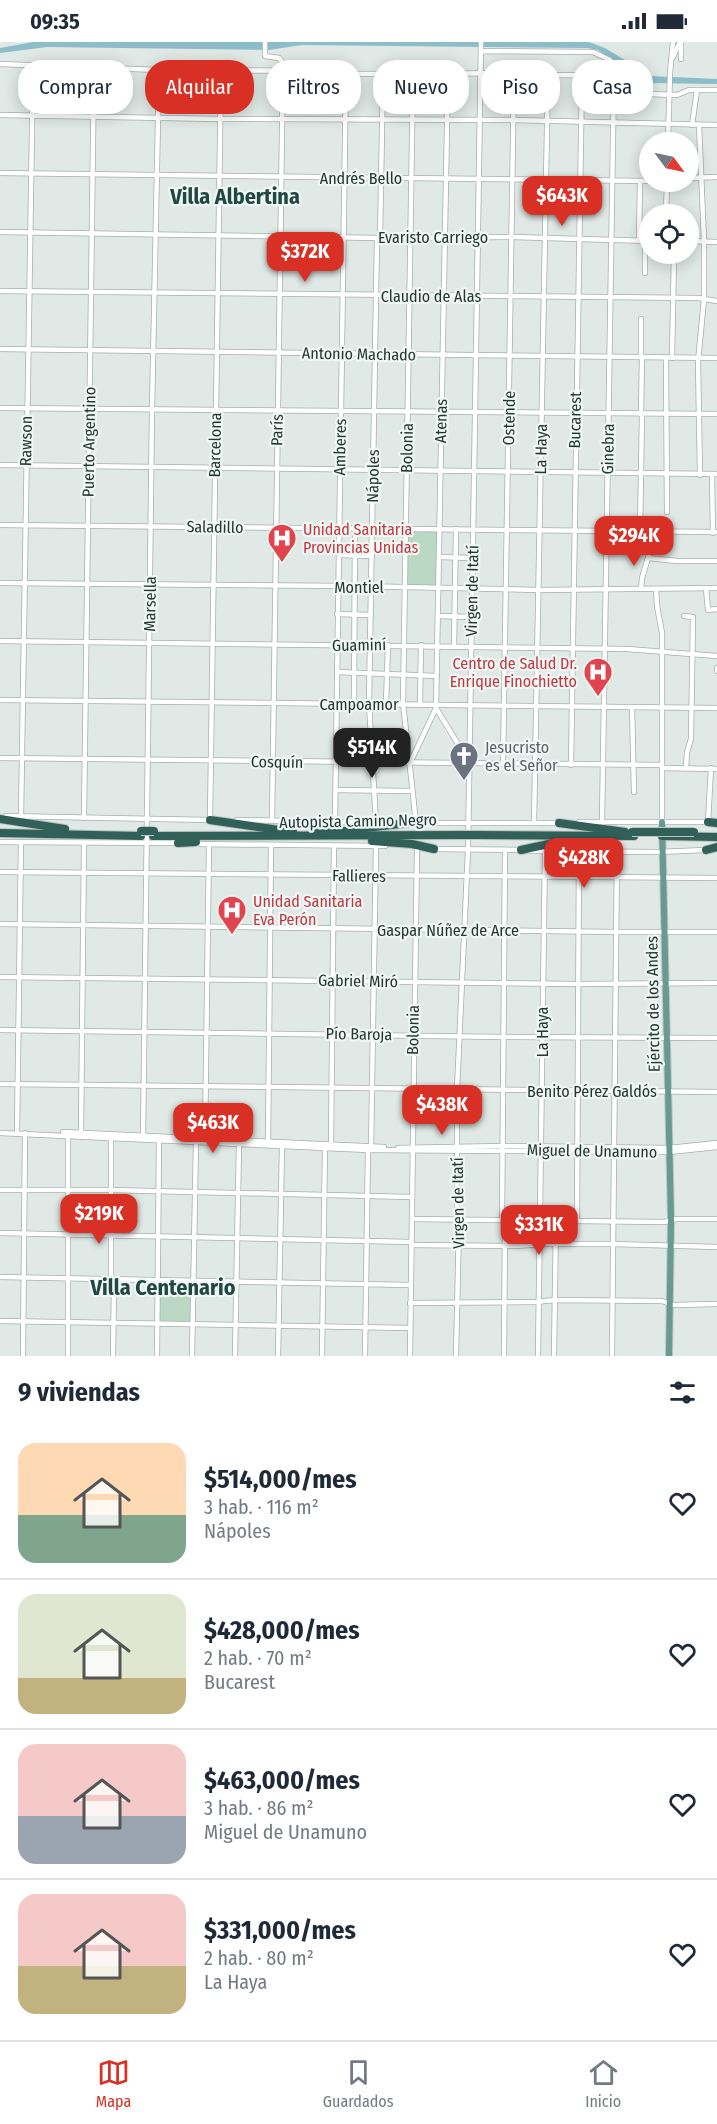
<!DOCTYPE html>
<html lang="es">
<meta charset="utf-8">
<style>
body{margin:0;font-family:"Fira Sans Condensed",sans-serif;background:#f6f6f7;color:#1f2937;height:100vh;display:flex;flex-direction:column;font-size:22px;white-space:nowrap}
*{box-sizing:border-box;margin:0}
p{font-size:20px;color:#747a83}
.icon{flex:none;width:33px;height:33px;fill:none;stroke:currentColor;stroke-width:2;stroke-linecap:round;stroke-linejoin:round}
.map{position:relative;height:1314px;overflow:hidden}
.panel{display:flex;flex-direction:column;background:#fff;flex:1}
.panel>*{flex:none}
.hud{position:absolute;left:18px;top:18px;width:681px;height:54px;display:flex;gap:12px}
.needle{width:39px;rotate:123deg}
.controls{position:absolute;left:639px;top:90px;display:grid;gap:12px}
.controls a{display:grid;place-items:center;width:60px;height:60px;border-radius:50%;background:#fff;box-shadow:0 3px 15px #0003;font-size:30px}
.price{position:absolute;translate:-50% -51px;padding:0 14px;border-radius:12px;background:#d93025;color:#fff;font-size:20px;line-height:39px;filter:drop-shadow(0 2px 3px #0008)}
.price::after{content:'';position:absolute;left:50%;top:36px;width:18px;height:14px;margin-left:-9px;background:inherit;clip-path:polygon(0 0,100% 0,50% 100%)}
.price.current{background:#222;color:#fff}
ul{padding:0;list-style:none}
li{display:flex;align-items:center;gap:18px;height:150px;padding:0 18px}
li+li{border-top:2px solid #e0e1e3}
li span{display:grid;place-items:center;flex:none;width:168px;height:120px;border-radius:18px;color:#555}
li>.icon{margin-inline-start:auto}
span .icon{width:72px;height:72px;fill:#fffc;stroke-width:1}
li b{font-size:26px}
h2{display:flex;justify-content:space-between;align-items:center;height:72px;padding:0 18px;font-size:26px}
.pill{padding:0 21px;border-radius:24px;background:#fff;box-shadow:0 3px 15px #0003;font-size:21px;line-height:54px}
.pill.current{background:#d93025;color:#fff}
.status{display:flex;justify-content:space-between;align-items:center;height:42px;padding:0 30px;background:#fff;direction:ltr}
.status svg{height:16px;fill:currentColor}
.menu{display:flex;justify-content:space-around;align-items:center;height:84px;border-top:2px solid #e0e1e3;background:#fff;font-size:16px;color:#747a83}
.menu a{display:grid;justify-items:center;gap:3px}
.menu .current{color:#d93025}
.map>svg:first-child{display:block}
.green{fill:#bad8c4}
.water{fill:#8cbdc9}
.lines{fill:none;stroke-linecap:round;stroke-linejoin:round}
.minor-casing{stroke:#a3b0ac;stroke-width:6}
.major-casing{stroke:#bdc3c2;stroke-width:8}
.highway-casing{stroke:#bdc3c2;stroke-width:10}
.minor{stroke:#fff;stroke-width:4.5}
.major{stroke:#689a90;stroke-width:6}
.highway{stroke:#316059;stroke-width:8}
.highway-bridge-casing{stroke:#bdc3c2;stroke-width:10;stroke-linecap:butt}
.highway-bridge{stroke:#316059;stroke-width:8}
.labels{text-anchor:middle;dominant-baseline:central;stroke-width:4.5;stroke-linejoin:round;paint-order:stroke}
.street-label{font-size:16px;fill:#223733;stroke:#f0f6f3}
.health-label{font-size:16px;fill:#be3a42;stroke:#f0f6f3;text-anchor:start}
.worship-label{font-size:16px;fill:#5b616d;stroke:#f0f6f3;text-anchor:start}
.district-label{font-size:22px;font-weight:bold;fill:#204740;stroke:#f0f6f3}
</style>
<div class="status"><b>09:35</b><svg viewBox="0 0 49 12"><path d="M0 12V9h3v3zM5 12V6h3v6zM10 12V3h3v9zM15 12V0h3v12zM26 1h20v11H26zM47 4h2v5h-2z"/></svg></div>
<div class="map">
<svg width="717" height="1314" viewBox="0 0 717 1314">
<rect width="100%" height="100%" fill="#e0e9e5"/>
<g class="green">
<path d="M440 487 439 545H405L406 488Z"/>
<path d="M158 1237 193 1238V1282L158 1281Z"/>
</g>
<path class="water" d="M33 0H589L605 6 651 34 717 37V42L648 41 598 8 587 6 302 3 269 8 47 5 0 11V6Z"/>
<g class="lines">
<g class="minor-casing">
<g id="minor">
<path d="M265 0V14L279 16 283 21 272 779"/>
<path d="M481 10 486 9 593 10 610 18"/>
<path d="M673 15 680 0"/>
<path d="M681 17V1"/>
<path d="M0 22 159 28 340 29 349 32 540 31 555 33 623 34 629 36 648 52 677 53 689 48H717"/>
<path d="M413 31 403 661 416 781"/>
<path d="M0 73 220 77 514 78 717 83"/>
<path d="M692 83 697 48"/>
<path d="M699 83 704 199V257L698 320 700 433"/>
<path d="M668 100 670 31 673 0"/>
<path d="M0 131 650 139"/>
<path d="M688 136 717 135"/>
<path d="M666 172 667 140"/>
<path d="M0 190 380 196 512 195 650 199"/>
<path d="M380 196 383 32"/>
<path d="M639 198 640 139"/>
<path d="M688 199 717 200"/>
<path d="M645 231V199"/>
<path d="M0 249 698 256 717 259"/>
<path d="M0 307 717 316"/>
<path d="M641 315V277"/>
<path d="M666 316 667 470"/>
<path d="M672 316 674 212"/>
<path d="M0 366 717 372"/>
<path d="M641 372 642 315"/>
<path d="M0 423 717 432"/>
<path d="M712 433 713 491"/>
<path d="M0 483 717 490"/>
<path d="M640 489 642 372"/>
<path d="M339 513 372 514"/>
<path d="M440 515 472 516"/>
<path d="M648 516 677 519H717"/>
<path d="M0 541 355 544 539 548 717 546"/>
<path d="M706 546 708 568 717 567"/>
<path d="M641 547 642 536 651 506"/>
<path d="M656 547 657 564 662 591V780"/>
<path d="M337 572 371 573"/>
<path d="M438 574 472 575"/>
<path d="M684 574 693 575 691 697 687 710 686 726"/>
<path d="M0 599 627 607 717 614"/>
<path d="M454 604 456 487"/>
<path d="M717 626V629"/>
<path d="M337 630 437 634"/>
<path d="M0 658 717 666"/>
<path d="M354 661 355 487"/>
<path d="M386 662 388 603"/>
<path d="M420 662 421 603"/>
<path d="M632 665 634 750"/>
<path d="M436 666 469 720"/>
<path d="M0 716 662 723"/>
<path d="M411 719 436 666 448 31"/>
<path d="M503 721 514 32"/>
<path d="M571 723 582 34"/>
<path d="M662 726 717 727"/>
<path d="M336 748 409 749"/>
<path d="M6 774 210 778"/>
<path d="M21 775 33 24"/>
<path d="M84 776 94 25"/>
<path d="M210 778 221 28"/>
<path d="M237 778 381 781"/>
<path d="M335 779 346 31"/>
<path d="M579 780H708"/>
<path d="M602 780 614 34"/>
<path d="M708 780 711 726"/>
<path d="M376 781 369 661 377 196"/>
<path d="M414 781H558"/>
<path d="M534 781 548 32"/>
<path d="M0 800 178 801"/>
<path d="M195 802 385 804"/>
<path d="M432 807 522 808"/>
<path d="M531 809 658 810 705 808"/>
<path d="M0 830 717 836"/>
<path d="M0 882 616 890H717"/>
<path d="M0 935 579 942 717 941"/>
<path d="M0 988 503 995 717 996"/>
<path d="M0 1042 717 1050"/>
<path d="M63 1090 384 1105"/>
<path d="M0 1091 368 1108 669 1110 717 1105"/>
<path d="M17 1091 21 800"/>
<path d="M81 1091 84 801"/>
<path d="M111 1094V1232L114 1242 113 1314"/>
<path d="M143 1097 152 368 159 28"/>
<path d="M205 1097 209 803"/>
<path d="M268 1101 271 803"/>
<path d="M331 1104 334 804"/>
<path d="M398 1106 502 1104 669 1106 717 1101"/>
<path d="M371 1107 376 804"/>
<path d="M0 1148H110L412 1155"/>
<path d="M412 1177 664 1180 676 1177H717"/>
<path d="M502 1178 505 808"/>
<path d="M577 1178 579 810"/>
<path d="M0 1191 411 1200"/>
<path d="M411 1203 516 1204 544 1202H613L717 1205"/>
<path d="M0 1235 410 1243"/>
<path d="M410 1261 535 1260 555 1258 662 1259 673 1263 717 1262"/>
<path d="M0 1279 410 1286"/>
<path d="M23 1314 25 1091"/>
<path d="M68 1314V1093"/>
<path d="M157 1314 159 1097"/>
<path d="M192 1314 196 1099"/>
<path d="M235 1314 239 1101"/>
<path d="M278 1314 282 1104"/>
<path d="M322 1314 325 1106"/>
<path d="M365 1314 368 1107"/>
<path d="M410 1314 417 806"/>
<path d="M456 1314 459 1183 457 1170V1048L468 808 481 0"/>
<path d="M504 1314 505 1178"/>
<path d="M538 1314 545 809"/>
<path d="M554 1314 556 1179"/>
<path d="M612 1314 617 810"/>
</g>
</g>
<g class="major-casing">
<path id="major" d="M662 780 671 1178 669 1314"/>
</g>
<g class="highway-casing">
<g id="highway">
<path d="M0 777 65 787"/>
<path d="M210 778 293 790"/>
<path d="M708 780 717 781"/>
<path d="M559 781 625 790"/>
<path d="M349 788 408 781"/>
<path d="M313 789H354"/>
<path d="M0 791 141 794"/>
<path d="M478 793 634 794"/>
<path d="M153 794 462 793"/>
<path d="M662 794 717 795"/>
<path d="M372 799 412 802 434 807"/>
<path d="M178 801 196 800"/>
<path d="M521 808 567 798"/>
<path d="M706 808 717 805"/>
</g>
</g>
<use href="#minor" class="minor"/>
<use href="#major" class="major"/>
<use href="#highway" class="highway"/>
<g class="highway-bridge-casing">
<g id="highway-bridge">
<path d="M141 789H154"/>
<path d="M632 790H694"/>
<path d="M462 793H478"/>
</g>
</g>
<use href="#highway-bridge" class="highway-bridge"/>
</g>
<defs>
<g id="hospital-pin" transform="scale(1.5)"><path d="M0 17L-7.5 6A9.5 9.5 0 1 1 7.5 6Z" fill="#e0444e" stroke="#f0f6f3"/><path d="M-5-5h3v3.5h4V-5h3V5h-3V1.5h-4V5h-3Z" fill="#fff"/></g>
<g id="church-pin" transform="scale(1.5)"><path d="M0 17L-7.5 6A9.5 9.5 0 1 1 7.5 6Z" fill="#6b7280" stroke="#f0f6f3"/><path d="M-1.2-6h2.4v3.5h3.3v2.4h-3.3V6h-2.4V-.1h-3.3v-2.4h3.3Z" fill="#fff"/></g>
</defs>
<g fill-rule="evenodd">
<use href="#hospital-pin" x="282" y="496"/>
<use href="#hospital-pin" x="598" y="630"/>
<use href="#church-pin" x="464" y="714"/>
<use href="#hospital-pin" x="232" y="868"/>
</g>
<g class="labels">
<g class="street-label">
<text x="361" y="136">Andrés Bello</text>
<text x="433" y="195">Evaristo Carriego</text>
<text x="431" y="254">Claudio de Alas</text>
<text transform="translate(359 312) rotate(1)">Antonio Machado</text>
<text transform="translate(509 376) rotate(-89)">Ostende</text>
<text transform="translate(575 378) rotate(-89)">Bucarest</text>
<text transform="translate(441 379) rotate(-89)">Atenas</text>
<text transform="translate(277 388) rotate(-89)">París</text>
<text transform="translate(26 399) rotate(-89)">Rawson</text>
<text transform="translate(89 400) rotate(-89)">Puerto Argentino</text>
<text transform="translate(215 403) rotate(-89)">Barcelona</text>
<text transform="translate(340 405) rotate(-89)">Amberes</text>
<text transform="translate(407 406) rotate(-89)">Bolonia</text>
<text transform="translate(541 407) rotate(-89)">La Haya</text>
<text transform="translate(608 407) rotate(-89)">Ginebra</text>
<text transform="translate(373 434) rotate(-89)">Nápoles</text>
<text transform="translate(215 485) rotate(1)">Saladillo</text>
<text x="359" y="545">Montiel</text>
<text transform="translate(472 549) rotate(-89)">Virgen de Itatí</text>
<text transform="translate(150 562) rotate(-89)">Marsella</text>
<text transform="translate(359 603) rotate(-1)">Guaminí</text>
<text x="359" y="662">Campoamor</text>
<text transform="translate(277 720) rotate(1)">Cosquín</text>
<text transform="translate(358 779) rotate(-1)">Autopista Camino Negro</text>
<text transform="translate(359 834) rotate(1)">Fallieres</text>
<text x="448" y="888">Gaspar Núñez de Arce</text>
<text transform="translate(358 939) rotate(1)">Gabriel Miró</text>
<text transform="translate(653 962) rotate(-91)">Ejército de los Andes</text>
<text transform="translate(413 988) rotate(-89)">Bolonia</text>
<text transform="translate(542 990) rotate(-90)">La Haya</text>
<text transform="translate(359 992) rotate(1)">Pío Baroja</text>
<text x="592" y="1049">Benito Pérez Galdós</text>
<text transform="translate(592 1109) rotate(1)">Miguel de Unamuno</text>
<text transform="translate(458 1161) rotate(-91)">Virgen de Itatí</text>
</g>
<g class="health-label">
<text x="303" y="487">Unidad Sanitaria<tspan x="303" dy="18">Provincias Unidas</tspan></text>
<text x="577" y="621" text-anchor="end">Centro de Salud Dr.<tspan x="577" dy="18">Enrique Finochietto</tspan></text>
<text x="253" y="859">Unidad Sanitaria<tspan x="253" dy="18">Eva Perón</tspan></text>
</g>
<g class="worship-label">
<text x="485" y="705">Jesucristo<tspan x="485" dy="18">es el Señor</tspan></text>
</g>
<g class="district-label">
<text x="235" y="154">Villa Albertina</text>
<text x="163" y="1245">Villa Centenario</text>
</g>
</g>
</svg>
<div class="controls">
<a><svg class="needle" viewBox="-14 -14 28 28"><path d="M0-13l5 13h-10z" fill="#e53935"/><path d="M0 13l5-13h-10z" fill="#747a83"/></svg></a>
<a><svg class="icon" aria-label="locate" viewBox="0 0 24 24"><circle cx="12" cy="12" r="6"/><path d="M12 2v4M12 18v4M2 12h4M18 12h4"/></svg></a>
</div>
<b class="price" style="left:562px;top:185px">$643K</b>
<b class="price" style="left:305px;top:241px">$372K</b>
<b class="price" style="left:634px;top:525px">$294K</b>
<b class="price current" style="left:372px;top:737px">$514K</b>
<b class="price" style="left:584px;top:847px">$428K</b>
<b class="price" style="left:442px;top:1094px">$438K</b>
<b class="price" style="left:213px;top:1112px">$463K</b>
<b class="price" style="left:99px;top:1203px">$219K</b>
<b class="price" style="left:539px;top:1214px">$331K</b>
<div class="hud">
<a class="pill">Comprar</a>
<a class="pill current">Alquilar</a>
<a class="pill">Filtros</a>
<a class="pill">Nuevo</a>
<a class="pill">Piso</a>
<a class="pill">Casa</a>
</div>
</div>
<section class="panel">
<h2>9 viviendas<svg class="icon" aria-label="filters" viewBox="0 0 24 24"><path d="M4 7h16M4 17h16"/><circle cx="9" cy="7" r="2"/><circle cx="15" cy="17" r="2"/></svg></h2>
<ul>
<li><span style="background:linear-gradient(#ffd9b3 60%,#7fa58c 0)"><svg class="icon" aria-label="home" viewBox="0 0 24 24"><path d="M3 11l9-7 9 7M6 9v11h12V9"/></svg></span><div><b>$514,000/mes</b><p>3 hab. · 116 m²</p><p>Nápoles</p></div><svg class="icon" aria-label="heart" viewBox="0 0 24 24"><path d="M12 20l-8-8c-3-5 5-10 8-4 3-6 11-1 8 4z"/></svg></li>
<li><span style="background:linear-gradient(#dfe7d0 70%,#c2b280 0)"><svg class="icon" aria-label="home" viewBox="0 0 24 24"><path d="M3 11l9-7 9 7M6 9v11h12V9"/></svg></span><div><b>$428,000/mes</b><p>2 hab. · 70 m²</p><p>Bucarest</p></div><svg class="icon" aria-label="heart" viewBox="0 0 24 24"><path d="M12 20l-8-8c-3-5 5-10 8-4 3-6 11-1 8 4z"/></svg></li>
<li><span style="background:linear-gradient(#f6c9c9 60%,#9aa5b1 0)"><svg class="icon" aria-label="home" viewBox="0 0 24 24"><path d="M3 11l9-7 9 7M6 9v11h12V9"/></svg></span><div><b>$463,000/mes</b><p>3 hab. · 86 m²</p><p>Miguel de Unamuno</p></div><svg class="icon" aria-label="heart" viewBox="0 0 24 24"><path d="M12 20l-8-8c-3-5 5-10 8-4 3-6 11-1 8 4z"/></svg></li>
<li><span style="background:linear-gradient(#f6c9c9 60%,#c2b280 0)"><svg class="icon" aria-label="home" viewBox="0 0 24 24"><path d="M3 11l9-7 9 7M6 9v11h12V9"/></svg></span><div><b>$331,000/mes</b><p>2 hab. · 80 m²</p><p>La Haya</p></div><svg class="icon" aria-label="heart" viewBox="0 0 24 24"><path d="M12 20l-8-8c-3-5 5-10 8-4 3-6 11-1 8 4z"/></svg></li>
</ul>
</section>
<nav class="menu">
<a class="current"><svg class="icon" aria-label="map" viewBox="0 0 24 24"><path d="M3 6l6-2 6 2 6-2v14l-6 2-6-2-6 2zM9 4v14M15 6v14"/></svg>Mapa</a>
<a><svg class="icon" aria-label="saved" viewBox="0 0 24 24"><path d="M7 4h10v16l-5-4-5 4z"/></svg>Guardados</a>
<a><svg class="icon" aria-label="home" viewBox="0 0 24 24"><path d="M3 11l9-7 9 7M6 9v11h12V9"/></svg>Inicio</a>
</nav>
